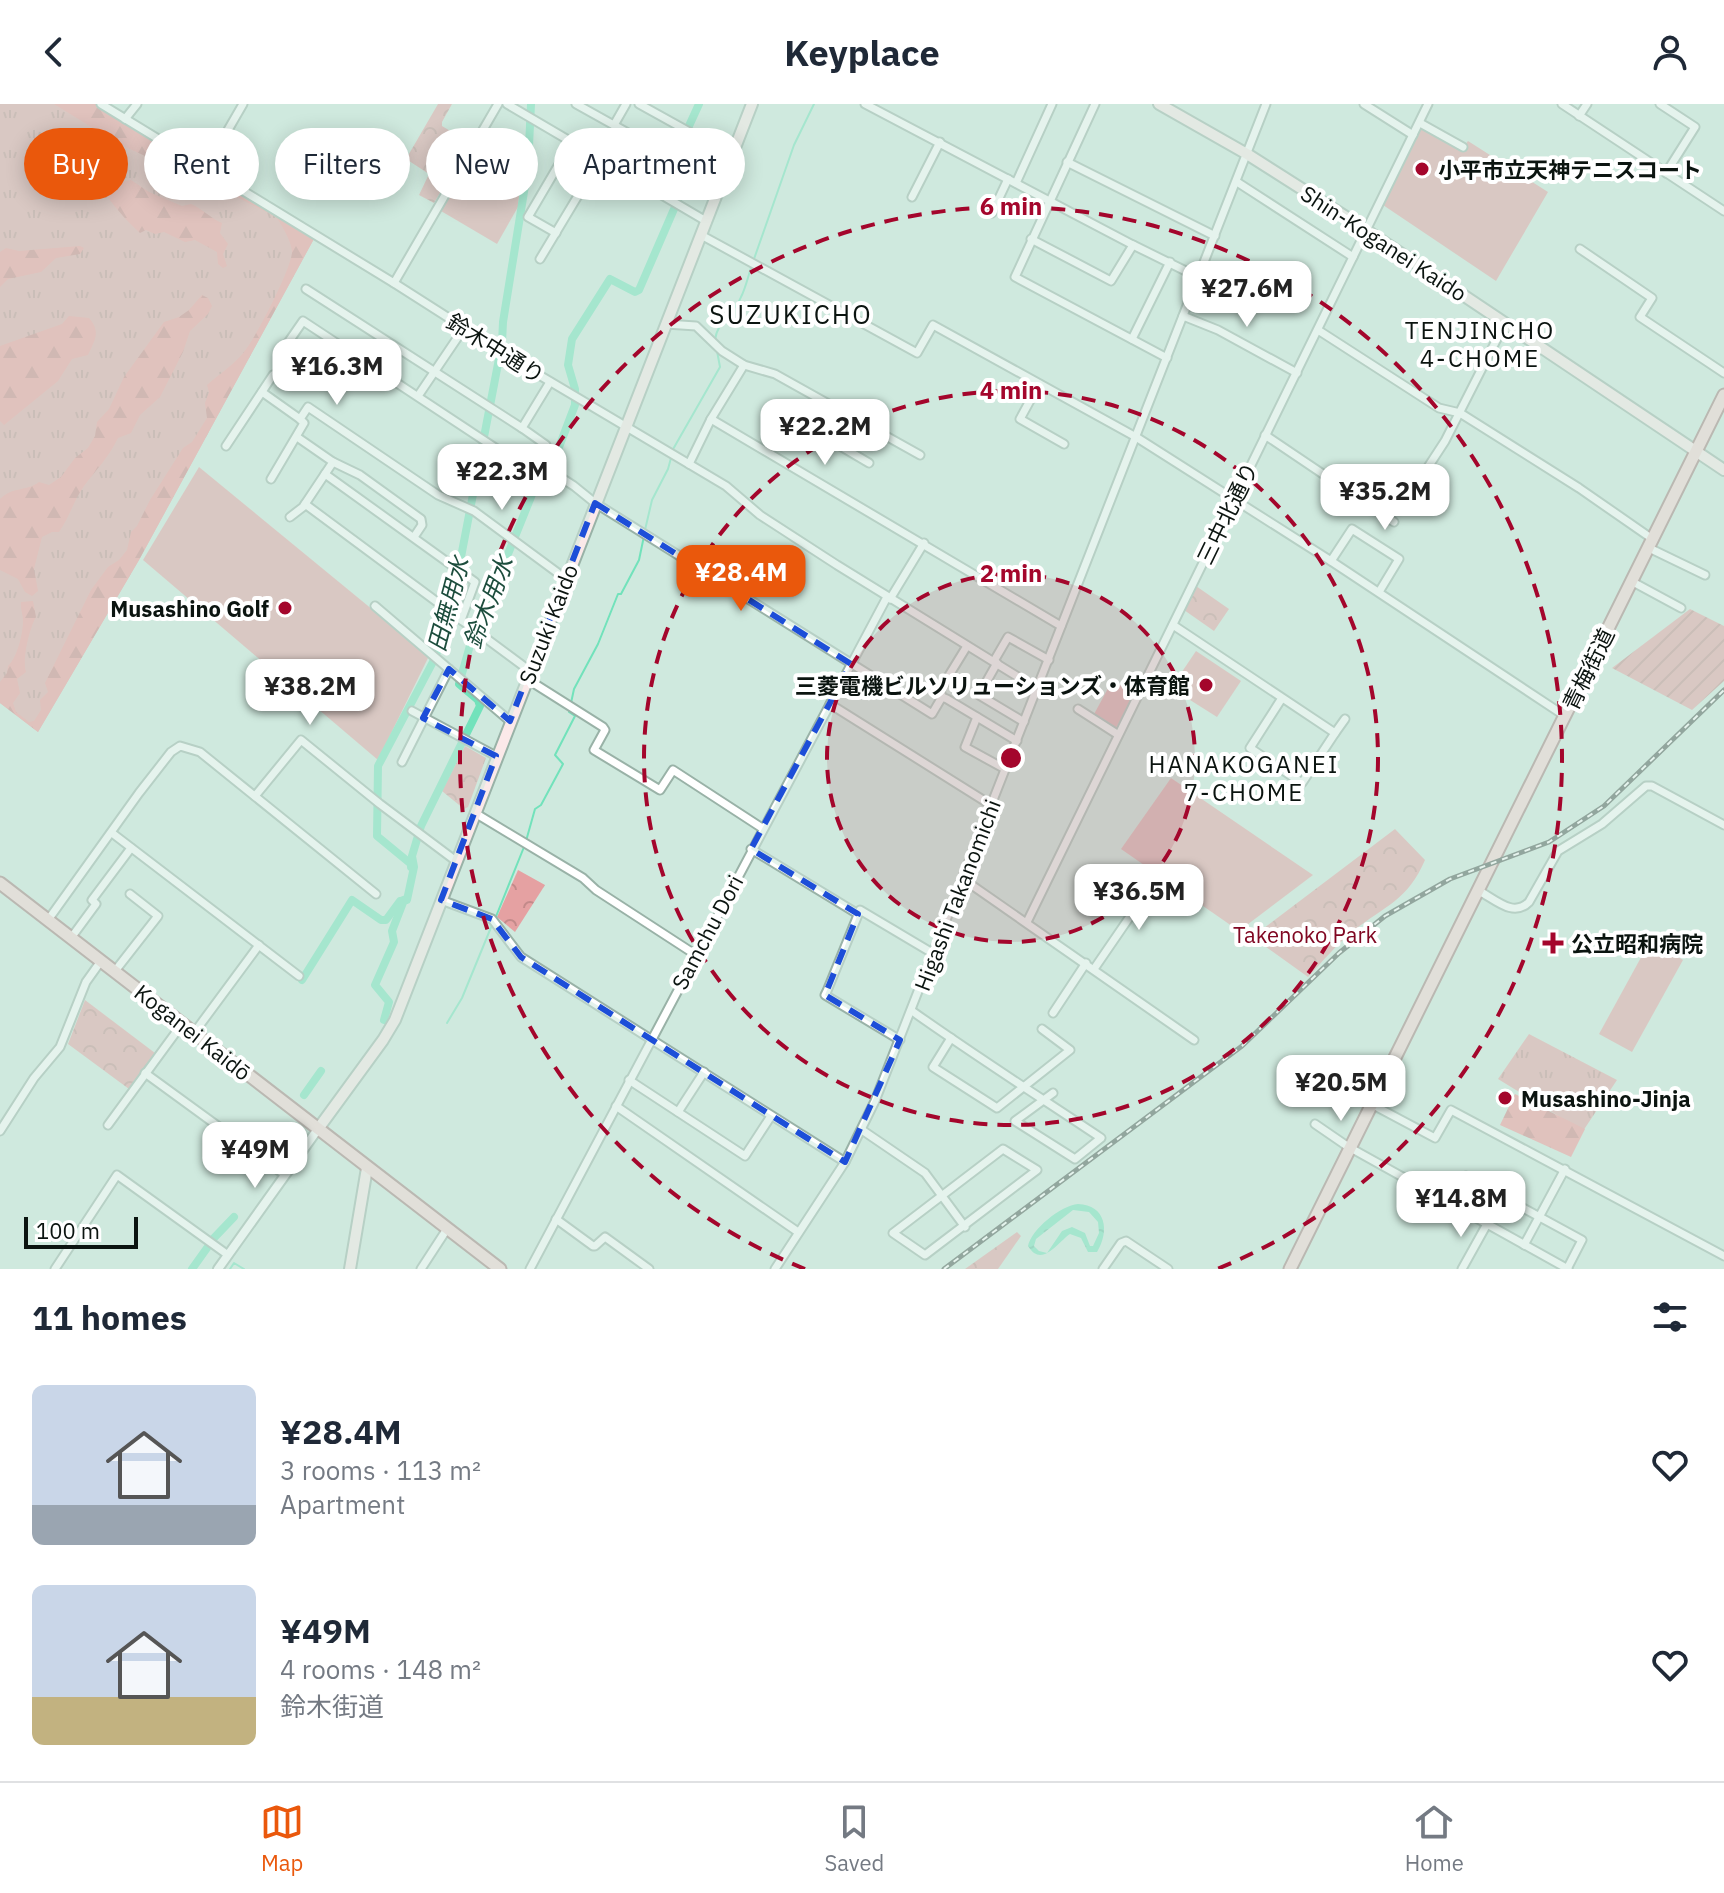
<!DOCTYPE html>
<meta charset="utf-8">
<style>
body{margin:0;font-family:"IBM Plex Sans","Noto Sans JP",sans-serif;background:#f2f2f3;color:#1f2937;height:100vh;display:flex;flex-direction:column;font-size:30px;white-space:nowrap}
*{box-sizing:border-box;margin:0}
p{font-size:26px;color:#747a83}
.icon{flex:none;width:44px;height:44px;fill:none;stroke:currentColor;stroke-width:2;stroke-linecap:round;stroke-linejoin:round}
.map{position:relative;height:1165px;overflow:hidden}
.panel{display:flex;flex-direction:column;background:#fff;flex:1}
.panel>*{flex:none}
.guide{position:absolute;left:24px;top:24px;width:800px;height:72px;display:flex;gap:16px}
.scale{position:absolute;left:24px;bottom:20px;width:114px;box-sizing:border-box;padding-left:8px;border:4px solid #0b1410;border-top:0;font-size:22px;line-height:28px;white-space:nowrap;color:#0b1410;-webkit-text-stroke:6px #fff;paint-order:stroke}
.price{position:absolute;translate:-50% -68px;padding:0 18px;border-radius:16px;background:#fff;color:#222;font-size:26px;line-height:52px;filter:drop-shadow(0 2px 4px #0008)}
.price::after{content:'';position:absolute;left:50%;top:48px;width:24px;height:18px;margin-left:-12px;background:inherit;clip-path:polygon(0 0,100% 0,50% 100%)}
.price.on{background:#ea580c;color:#fff}
ul{padding:0;list-style:none}
li{display:flex;align-items:center;gap:24px;height:200px;padding:0 32px}
li span{display:grid;place-items:center;flex:none;width:224px;height:160px;border-radius:12px;color:#555}
li>.icon{margin-inline-start:auto}
span .icon{width:96px;height:96px;fill:#fffc;stroke-width:1}
li b{font-size:34px}
h2{display:flex;justify-content:space-between;align-items:center;height:96px;padding:0 32px;font-size:34px}
.pill{padding:0 28px;border-radius:36px;background:#fff;box-shadow:0 4px 20px #0003;font-size:28px;line-height:72px}
.pill.on{background:#ea580c;color:#fff}
header{display:flex;justify-content:space-between;align-items:center;height:104px;padding:0 32px;background:#fff;font-size:36px;font-weight:800}
.dock{display:flex;justify-content:space-around;align-items:center;height:112px;border-top:2px solid #e0e1e3;background:#fff;font-size:22px;color:#747a83}
.dock a{display:grid;justify-items:center;gap:4px}
.dock .on{color:#ea580c}
.map>svg:first-child{display:block}
.grass{fill:url(#grass-tufts)}
.forest{fill:url(#forest-firs)}
.park{fill:url(#park-crowns)}
.garden{fill:url(#garden-furrows)}
.pitch{fill:#e5a1a2}
.water{fill:url(#water-ripples);fill-rule:evenodd}
.lines{fill:none;stroke-linecap:round;stroke-linejoin:round}
.stream{stroke:#72e2bb;stroke-width:2}
.canal{stroke:#72e2bb;stroke-width:8}
.minor-casing{stroke:#99b2a7;stroke-width:11}
.tertiary-casing{stroke:#99b2a7;stroke-width:12}
.secondary-casing{stroke:#99b2a7;stroke-width:14}
.primary-casing{stroke:#a17d7c;stroke-width:15}
.minor{stroke:#fff;stroke-width:7}
.tertiary{stroke:#fff;stroke-width:8}
.secondary{stroke:#fbe9e9;stroke-width:10}
.primary{stroke:#f7d3d3;stroke-width:11}
.rail-casing{stroke:#485650;stroke-width:5}
.rail{stroke:#fff;stroke-width:2;stroke-dasharray:6;stroke-linecap:butt}
.marked{fill:none;stroke:#1d4ed8;stroke-width:6;stroke-dasharray:16 10;stroke-linejoin:round}
.ring{fill:none;stroke:#a4062c;stroke-width:4;stroke-dasharray:14 10}
.poi-dot{fill:#a4062c;stroke:#fff;stroke-width:3}
.labels{text-anchor:middle;dominant-baseline:central;stroke-width:8;stroke-linejoin:round;paint-order:stroke}
.poi-label{font-size:22px;font-weight:bold;fill:#0b1410;stroke:#fff;text-anchor:start}
.street-label{font-size:22px;fill:#0b1410;stroke:#fff}
.park-label{font-size:22px;fill:#800722;stroke:#fff}
.neighbourhood-label{font-size:24px;letter-spacing:2px;fill:#0b1410;stroke:#fff}
.water-label{font-size:24px;font-style:italic;fill:#1d4d3d;stroke:#fff}
.quarter-label{font-size:26px;letter-spacing:2px;fill:#0b1410;stroke:#fff}
.centre{fill:#a4062c;stroke:#fff;stroke-width:4}
.ring-label{font-size:24px;text-anchor:middle;font-weight:bold;fill:#a4062c;stroke:#fff;stroke-width:8;stroke-linejoin:round;paint-order:stroke}
</style>
<header><svg class="icon" aria-label="back" viewBox="0 0 24 24"><path d="M15 5l-7 7 7 7"/></svg>Keyplace<svg class="icon" aria-label="person" viewBox="0 0 24 24"><circle cx="12" cy="8" r="4"/><path d="M4 21q1-7 8-7t8 7"/></svg></header>
<div class="map">
<svg width="1724" height="1165" viewBox="0 0 1724 1165">
<defs>
<pattern id="grass-tufts" width="24" height="20" patternUnits="userSpaceOnUse" patternTransform="scale(2)"><rect width="24" height="20" fill="#e5a1a2"/><path d="M3 7l-1-3M5 7V3M7 7l1-3M15 17l-1-3M17 17v-4M19 17l1-3" fill="none" stroke="#c38a8a"/></pattern>
<pattern id="forest-firs" width="22" height="20" patternUnits="userSpaceOnUse" patternTransform="scale(2)"><rect width="22" height="20" fill="#f49294"/><path d="M5 1l3.5 6h-7zM16 11l3.5 6h-7z" fill="#d07d7f"/></pattern>
<pattern id="park-crowns" width="20" height="18" patternUnits="userSpaceOnUse" patternTransform="scale(2)"><rect width="20" height="18" fill="#e5a1a2"/><path d="M2 6a3 3 0 1 1 6 0M12 15a3 3 0 1 1 6 0" fill="none" stroke="#c38a8a"/></pattern>
<pattern id="garden-furrows" width="10" height="10" patternUnits="userSpaceOnUse" patternTransform="scale(2)"><rect width="10" height="10" fill="#e5a1a2"/><path d="M-1 1l2-2M0 10L10 0M9 11l2-2" fill="none" stroke="#c38a8a"/></pattern>
<pattern id="water-ripples" width="26" height="14" patternUnits="userSpaceOnUse" patternTransform="scale(2)"><rect width="26" height="14" fill="#72e2bb"/><path d="M2 4q2-2 4 0t4 0M15 11q2-2 4 0t4 0" fill="none" stroke="#61c1a0"/></pattern>
</defs>
<rect width="100%" height="100%" fill="#cfe9de"/>
<g class="grass">
<path d="M0 0H98L315 133 139 456 38 628 0 599Z"/>
<path d="M1529 930 1617 976 1583 1027 1498 975Z"/>
</g>
<g class="forest">
<path d="M54 0H98L315 133 139 456 38 628 0 599V578L7 569 8 562C17 554 23 530 23 517 23 510 20 504 21 498L33 497 36 513C29 525 22 556 26 568L17 575 20 589 13 599 16 608 29 618 34 617 41 606 40 596 48 588 45 579 91 486 108 463 119 456 127 446 131 428 137 422 150 396 183 344 192 338 207 314 205 299 209 288 207 281C219 270 234 261 244 248 255 235 293 162 292 147 291 137 282 121 276 113L221 85 163 66 156 57 119 40Z"/>
<path d="M80 68 113 80 131 76 149 88 182 102 191 100C203 105 210 114 222 119L220 129 228 140 223 150 227 162 223 164 218 160 217 148 195 136 185 138 164 128 155 130 146 126 140 129C128 118 118 107 109 95 101 85 84 85 76 74Z"/>
<path d="M80 142 84 144 80 150 56 154 41 168 8 175 0 183V148L6 144 19 147Z"/>
<path d="M202 191 208 194 212 202 208 210 190 227 183 248 160 293 140 311 131 329 118 334C109 353 96 366 84 382 74 396 69 414 59 428H52L42 433 34 465 38 487 32 492 25 488 18 475 0 466V395C13 382 26 388 39 378L49 381 61 373 75 354 88 344 95 332 97 318 109 305 124 273 164 218 179 213 189 206Z"/>
<path d="M69 212 89 214C101 228 95 236 88 251L72 255 58 277 4 321 0 317V242L62 220Z"/>
<path d="M1515 990 1585 1025 1571 1053 1500 1021Z"/>
</g>
<g class="park">
<path d="M438 0H452L442 18V22L470 39 434 99 419 91 429 70 406 55Z"/>
<path d="M1196 482 1229 505 1214 527 1184 506Z"/>
<path d="M465 642 486 654 468 703 464 705 442 687Z"/>
<path d="M1395 725 1425 756C1408 796 1385 802 1353 827 1337 840 1323 857 1308 873L1252 833Z"/>
<path d="M518 766 545 781 515 828 497 813Z"/>
<path d="M85 896 155 949 129 985 68 940Z"/>
<path d="M1017 1128 1021 1132 998 1165H965Z"/>
</g>
<path class="garden" d="M1690 505 1724 522V577L1692 606 1612 564Z"/>
<g class="pitch">
<path d="M1420 19 1463 43 1468 37 1548 88 1496 177 1380 99Z"/>
<path d="M488 29 523 49 518 103 497 140 441 107Z"/>
<path d="M199 363 429 552 378 656 143 456Z"/>
<path d="M1196 547 1241 577 1217 613 1171 584Z"/>
<path d="M1112 577 1135 589 1115 626 1093 612Z"/>
<path d="M1171 674 1313 771 1239 827 1121 745Z"/>
<path d="M1650 837 1683 856 1632 948 1599 930Z"/>
</g>
<path class="water" d="M1078 1100C1106 1101 1110 1127 1097 1148H1088L1081 1134 1070 1130C1059 1137 1042 1165 1028 1142 1031 1126 1061 1101 1078 1100ZM1073 1106 1089 1108 1098 1118 1099 1129 1093 1142H1090L1085 1129 1072 1123 1062 1127 1047 1149 1039 1147 1034 1142 1036 1135Z"/>
<g class="lines">
<g class="stream">
<path d="M754 155 794 41 814 0"/>
<path d="M715 236C717 217 735 209 741 193 746 183 748 172 752 161"/>
<path d="M672 347 720 263 717 247"/>
<path d="M645 426 652 396 668 365 671 354"/>
<path d="M571 599 574 585 598 540 618 490H621L639 456 644 432"/>
<path d="M526 737 535 705 541 701 563 660 555 651 575 612 569 608V605"/>
<path d="M495 815 524 743"/>
<path d="M447 919 462 894 492 821"/>
<path d="M230 1165 234 1159 244 1165"/>
</g>
<g class="canal">
<path d="M411 763V760L377 732 378 662 435 554 452 500 502 239 503 218 528 63 531 0"/>
<path d="M302 876 352 796 381 816H386L400 797 407 796 414 763 412 752 421 722 480 602 478 596 459 580 479 510 506 455 535 383 556 351 575 301V285L568 261 572 235 610 175 635 188 639 186 684 82 678 46 699 0"/>
<path d="M384 916 389 898 375 881 394 838 392 827 404 796"/>
<path d="M304 991 321 967"/>
<path d="M262 1050 283 1023"/>
<path d="M212 1136 234 1113"/>
<path d="M192 1165 207 1144"/>
</g>
<g class="minor-casing">
<g id="minor">
<path d="M101 0 394 179 524 262 689 360 726 382 760 411 837 461 1036 584"/>
<path d="M507 0 706 117"/>
<path d="M576 0 637 34"/>
<path d="M639 0 731 51"/>
<path d="M865 0 1133 141 1198 173"/>
<path d="M1095 0 1015 173 1167 254"/>
<path d="M1364 0 1413 31"/>
<path d="M1562 0 1724 107"/>
<path d="M1660 0 1695 23 1666 69"/>
<path d="M1579 12 1587 0"/>
<path d="M125 15 137 0"/>
<path d="M1420 19 1463 43"/>
<path d="M614 21 626 0"/>
<path d="M1067 58 1215 132"/>
<path d="M206 64 243 0"/>
<path d="M1237 78 1353 153"/>
<path d="M1016 79 1052 0"/>
<path d="M912 93 940 38"/>
<path d="M992 109 1008 75"/>
<path d="M556 129 528 113 572 38"/>
<path d="M701 131 917 249 933 221 1136 333 1331 457 1565 612"/>
<path d="M1031 135 1111 177 1133 141"/>
<path d="M1580 145 1652 194 1640 213 1724 269"/>
<path d="M540 155 600 55"/>
<path d="M394 179 498 0"/>
<path d="M306 185 522 324"/>
<path d="M1183 212 1218 226 1297 269"/>
<path d="M666 220 696 222 722 247 744 261 775 270 920 351"/>
<path d="M1318 226 1439 304 1460 309 1579 384 1651 434"/>
<path d="M1132 235 1170 158"/>
<path d="M328 271 285 243 303 217 512 355 518 346 574 382 595 399 932 610 942 593 947 595 1017 637"/>
<path d="M1039 280 1020 315 1064 340"/>
<path d="M262 288 300 315"/>
<path d="M418 292 464 224"/>
<path d="M779 306 869 359"/>
<path d="M711 315 1061 522"/>
<path d="M1265 331 1394 418"/>
<path d="M297 333 333 358 325 370"/>
<path d="M546 341 522 324 550 278"/>
<path d="M226 342 273 271"/>
<path d="M333 358 360 371 421 415 422 421 414 433"/>
<path d="M689 360 711 315 744 261"/>
<path d="M271 375 304 319 300 315 308 303 438 391 474 407 566 475"/>
<path d="M1417 380 1445 337 1505 219"/>
<path d="M305 400 530 567"/>
<path d="M290 413 303 403 325 370 475 478 461 516"/>
<path d="M1647 443 1705 471"/>
<path d="M1331 457 1352 425 1399 455 1379 488"/>
<path d="M1631 477 1681 504"/>
<path d="M890 495 924 439"/>
<path d="M375 502 510 617"/>
<path d="M1173 521 1335 629 1302 679 1250 644 1282 594"/>
<path d="M994 557 1008 533 1049 556"/>
<path d="M997 559 979 591 1024 618"/>
<path d="M527 575 603 623 605 626 594 646 660 686 673 666 762 724"/>
<path d="M942 593 940 586 967 542"/>
<path d="M830 600 991 701"/>
<path d="M1078 605 1117 630"/>
<path d="M412 607 496 652"/>
<path d="M977 613 965 643 1005 665"/>
<path d="M1335 629 1345 615"/>
<path d="M402 658 449 565"/>
<path d="M255 692 301 636 380 700 456 757"/>
<path d="M475 709 583 774 596 786 696 851"/>
<path d="M112 729 299 872"/>
<path d="M751 745 858 810"/>
<path d="M963 775 1194 936"/>
<path d="M1479 787C1495 795 1513 814 1529 798L1558 747 1602 720 1646 682H1652L1724 721"/>
<path d="M441 796 492 815 521 853 845 1058"/>
<path d="M48 816 139 689 171 648 180 642 200 648 376 790"/>
<path d="M1027 818 1428 0"/>
<path d="M71 834 96 800 92 796 131 744"/>
<path d="M1094 865 1157 773"/>
<path d="M115 867 158 812 130 790"/>
<path d="M912 907C974 951 1038 992 1101 1034L1075 1055 1015 1017 1053 989"/>
<path d="M1053 909 1086 859"/>
<path d="M194 929 259 841"/>
<path d="M951 934 933 963 997 1004 1070 946 1042 925"/>
<path d="M900 936 825 891 827 887 860 806 934 850"/>
<path d="M145 969 285 1071"/>
<path d="M629 976 745 1052 771 1012"/>
<path d="M1373 1001 1435 1034 1451 1006 1724 1152"/>
<path d="M616 1002 798 1128"/>
<path d="M678 1008 704 968"/>
<path d="M1315 1020 1347 1042 1568 1165"/>
<path d="M108 1021 182 920"/>
<path d="M862 1026 925 1069 965 1123"/>
<path d="M0 1027 34 974 60 943 86 878 101 857"/>
<path d="M1003 1045 1037 1066 925 1151 893 1129Z"/>
<path d="M1503 1093 1582 1136 1567 1165"/>
<path d="M1451 1100 1466 1072 1481 1081 1468 1109"/>
<path d="M556 1115 593 1142H595L605 1133 649 1165"/>
<path d="M1524 1141 1565 1065"/>
<path d="M55 1165 117 1071 228 1151"/>
<path d="M421 1165 447 1125"/>
<path d="M530 1165 887 493"/>
<path d="M775 1165 845 1058 875 997 1266 0"/>
<path d="M1103 1165 1121 1139 1126 1137 1168 1165"/>
<path d="M1462 1165 1487 1120"/>
</g>
</g>
<g class="tertiary-casing">
<path id="tertiary" d="M218 1165 318 1025"/>
</g>
<g class="secondary-casing">
<g id="secondary">
<path d="M1159 0 1247 50 1357 120 1724 366"/>
<path d="M318 1025 383 936 395 916 752 0"/>
<path d="M350 1165 367 1064"/>
</g>
</g>
<g class="primary-casing">
<g id="primary">
<path d="M0 779 500 1165"/>
<path d="M1290 1165 1724 291"/>
</g>
</g>
<use href="#minor" class="minor"/>
<use href="#tertiary" class="tertiary"/>
<use href="#secondary" class="secondary"/>
<use href="#primary" class="primary"/>
<g class="rail-casing">
<path id="rail" d="M944 1165 1242 942 1339 849 1385 812 1450 775 1549 738 1604 702 1724 586"/>
</g>
<use href="#rail" class="rail"/>
</g>
<path d="M0 0H1724V1165H0ZM595 399 851 560 751 745 858 810 825 891 900 936 845 1058 521 853 492 815 441 796 496 652 423 614 449 565 510 617Z" fill="#cfe9de" fill-opacity=".55" fill-rule="evenodd"/>
<path class="marked" d="M595 399 851 560 751 745 858 810 825 891 900 936 845 1058 521 853 492 815 441 796 496 652 423 614 449 565 510 617Z"/>
<circle cx="1011" cy="654" r="184" fill="#a4062c" fill-opacity=".12"/>
<g class="ring">
<circle cx="1011" cy="654" r="184"/>
<circle cx="1011" cy="654" r="367"/>
<path d="M805 1165A551 551 0 1 1 1217 1165"/>
</g>
<g class="poi-dot">
<circle cx="1422" cy="65" r="8"/>
<circle cx="285" cy="504" r="8"/>
<circle cx="1206" cy="581" r="8"/>
<path d="M1549 827h8v8h8v8h-8v8h-8v-8h-8v-8h8z"/>
<circle cx="1505" cy="994" r="8"/>
</g>
<g class="labels">
<g class="poi-label">
<text x="1438" y="65">小平市立天神テニスコート</text>
<text x="269" y="504" text-anchor="end">Musashino Golf</text>
<text x="1190" y="581" text-anchor="end">三菱電機ビルソリューションズ・体育館</text>
<text x="1571" y="839">公立昭和病院</text>
<text x="1521" y="994">Musashino-Jinja</text>
</g>
<g class="street-label">
<text transform="translate(1384 139) rotate(33)">Shin-Koganei Kaido</text>
<text transform="translate(496 244) rotate(32)">鈴木中通り</text>
<text transform="translate(1227 409) rotate(-64)">三中北通り</text>
<text transform="translate(548 520) rotate(-69)">Suzuki Kaido</text>
<text transform="translate(1588 565) rotate(-64)">青梅街道</text>
<text transform="translate(957 791) rotate(-69)">Higashi Takanomichi</text>
<text transform="translate(707 828) rotate(-62)">Samchu Dori</text>
<text transform="translate(193 928) rotate(38)">Koganei Kaidō</text>
</g>
<g class="park-label">
<text x="1305" y="830">Takenoko Park</text>
</g>
<g class="neighbourhood-label">
<text x="1480" y="226">TENJINCHO<tspan x="1480" dy="28">4-CHOME</tspan></text>
<text x="1244" y="660">HANAKOGANEI<tspan x="1244" dy="28">7-CHOME</tspan></text>
</g>
<g class="water-label">
<text transform="translate(488 498) rotate(-69)">鈴木用水</text>
<text transform="translate(448 500) rotate(-75)">田無用水</text>
</g>
<g class="quarter-label">
<text x="791" y="210">SUZUKICHO</text>
</g>
</g>
<circle cx="1011" cy="654" r="12" class="centre"/>
<g class="ring-label">
<text x="1011" y="111">6 min</text>
<text x="1011" y="295">4 min</text>
<text x="1011" y="478">2 min</text>
</g>
</svg>
<div class="scale">100 m</div>
<b class="price" style="left:1247px;top:225px">¥27.6M</b>
<b class="price" style="left:337px;top:303px">¥16.3M</b>
<b class="price" style="left:825px;top:363px">¥22.2M</b>
<b class="price" style="left:502px;top:408px">¥22.3M</b>
<b class="price" style="left:1385px;top:428px">¥35.2M</b>
<b class="price on" style="left:741px;top:509px">¥28.4M</b>
<b class="price" style="left:310px;top:623px">¥38.2M</b>
<b class="price" style="left:1139px;top:828px">¥36.5M</b>
<b class="price" style="left:1341px;top:1019px">¥20.5M</b>
<b class="price" style="left:255px;top:1086px">¥49M</b>
<b class="price" style="left:1461px;top:1135px">¥14.8M</b>
<div class="guide">
<a class="pill on">Buy</a>
<a class="pill">Rent</a>
<a class="pill">Filters</a>
<a class="pill">New</a>
<a class="pill">Apartment</a>
</div>
</div>
<section class="panel">
<h2>11 homes<svg class="icon" aria-label="filters" viewBox="0 0 24 24"><path d="M4 7h16M4 17h16"/><circle cx="9" cy="7" r="2"/><circle cx="15" cy="17" r="2"/></svg></h2>
<ul>
<li><span style="background:linear-gradient(#c9d6e8 75%,#9aa5b1 0)"><svg class="icon" aria-label="home" viewBox="0 0 24 24"><path d="M3 11l9-7 9 7M6 9v11h12V9"/></svg></span><div><b>¥28.4M</b><p>3 rooms · 113 m²</p><p>Apartment</p></div><svg class="icon" aria-label="heart" viewBox="0 0 24 24"><path d="M12 20l-8-8c-3-5 5-10 8-4 3-6 11-1 8 4z"/></svg></li>
<li><span style="background:linear-gradient(#c9d6e8 70%,#c2b280 0)"><svg class="icon" aria-label="home" viewBox="0 0 24 24"><path d="M3 11l9-7 9 7M6 9v11h12V9"/></svg></span><div><b>¥49M</b><p>4 rooms · 148 m²</p><p>鈴木街道</p></div><svg class="icon" aria-label="heart" viewBox="0 0 24 24"><path d="M12 20l-8-8c-3-5 5-10 8-4 3-6 11-1 8 4z"/></svg></li>
</ul>
</section>
<nav class="dock">
<a class="on"><svg class="icon" aria-label="map" viewBox="0 0 24 24"><path d="M3 6l6-2 6 2 6-2v14l-6 2-6-2-6 2zM9 4v14M15 6v14"/></svg>Map</a>
<a><svg class="icon" aria-label="saved" viewBox="0 0 24 24"><path d="M7 4h10v16l-5-4-5 4z"/></svg>Saved</a>
<a><svg class="icon" aria-label="home" viewBox="0 0 24 24"><path d="M3 11l9-7 9 7M6 9v11h12V9"/></svg>Home</a>
</nav>
